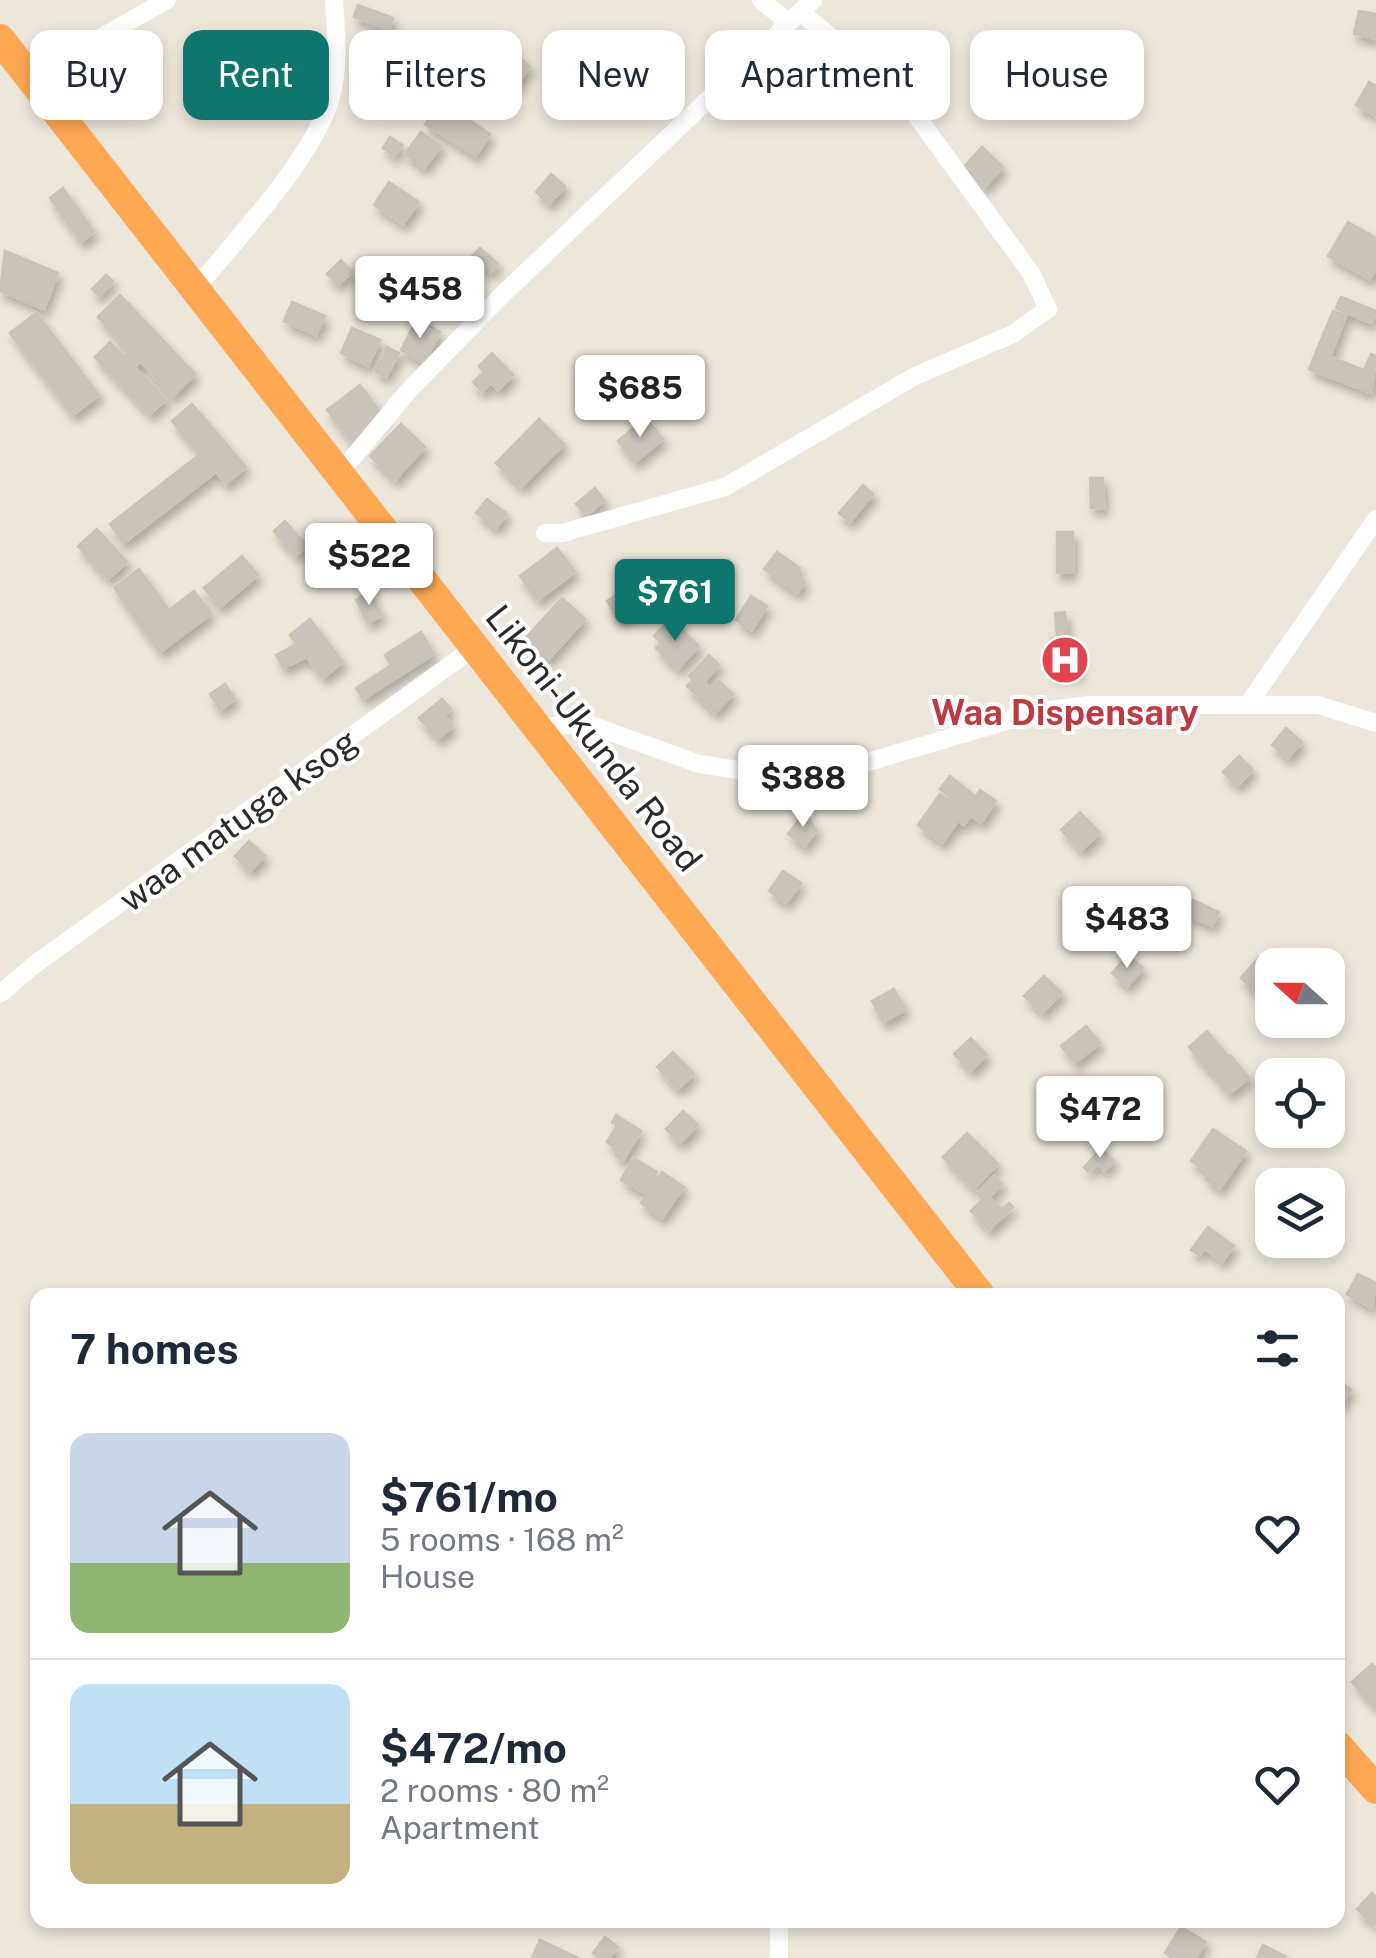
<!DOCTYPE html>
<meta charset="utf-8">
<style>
body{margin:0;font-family:"Public Sans",sans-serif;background:#f6f6f7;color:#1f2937;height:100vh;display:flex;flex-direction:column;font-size:38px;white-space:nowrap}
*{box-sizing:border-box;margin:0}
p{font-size:32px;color:#747a83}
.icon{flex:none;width:55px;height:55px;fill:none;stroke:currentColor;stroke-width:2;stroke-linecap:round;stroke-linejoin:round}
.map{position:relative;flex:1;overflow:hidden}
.sheet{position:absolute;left:30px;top:1288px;width:1315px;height:640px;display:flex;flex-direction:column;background:#fff;border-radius:20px;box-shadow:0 5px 15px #0003}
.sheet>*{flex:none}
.guide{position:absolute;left:30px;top:30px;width:1318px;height:90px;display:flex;gap:20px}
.needle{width:65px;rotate:291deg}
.controls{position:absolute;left:1255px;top:948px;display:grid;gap:20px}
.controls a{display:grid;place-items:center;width:90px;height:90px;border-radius:20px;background:#fff;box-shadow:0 5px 15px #0003;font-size:50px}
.price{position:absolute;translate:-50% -85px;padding:0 22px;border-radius:10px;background:#fff;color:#222;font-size:32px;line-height:65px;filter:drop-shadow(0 2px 5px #0008)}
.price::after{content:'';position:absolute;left:50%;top:60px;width:30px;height:22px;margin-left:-15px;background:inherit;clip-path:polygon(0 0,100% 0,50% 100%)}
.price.current{background:#0f766e;color:#fff}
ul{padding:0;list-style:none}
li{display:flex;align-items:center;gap:30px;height:250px;padding:0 40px}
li+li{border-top:2px solid #e0e1e3}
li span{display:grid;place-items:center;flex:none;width:280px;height:200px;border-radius:20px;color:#555}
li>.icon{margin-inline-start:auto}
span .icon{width:120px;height:120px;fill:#fffc;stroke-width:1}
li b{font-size:42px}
h2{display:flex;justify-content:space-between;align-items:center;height:120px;padding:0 40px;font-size:42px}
.chip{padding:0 35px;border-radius:20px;background:#fff;box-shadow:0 5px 15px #0003;font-size:35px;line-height:90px}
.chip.current{background:#0f766e;color:#fff}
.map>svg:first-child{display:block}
.building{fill:#c9c3bb;stroke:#c9c3b5;stroke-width:2.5;filter:url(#shadow)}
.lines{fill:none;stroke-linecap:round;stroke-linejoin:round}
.street{stroke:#fff;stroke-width:18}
.highway{stroke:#ffa854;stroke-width:30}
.labels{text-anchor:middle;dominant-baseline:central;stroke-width:8;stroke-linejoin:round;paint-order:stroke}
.health-label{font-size:35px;font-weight:bold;fill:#be3a42;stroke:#fff}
.street-label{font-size:35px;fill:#2a2a2a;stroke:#fff}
</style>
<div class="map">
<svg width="1376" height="1958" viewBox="0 0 1376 1958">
<defs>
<filter id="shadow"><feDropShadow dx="4" dy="7" stdDeviation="5" flood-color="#0004"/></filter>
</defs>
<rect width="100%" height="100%" fill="#ede7db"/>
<g class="building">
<path d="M358 5 393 18 389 30 354 17Z"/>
<path d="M1359 11 1376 14V39L1354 34Z"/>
<path d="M386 48 412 58 406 74 380 64Z"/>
<path d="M510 51 530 66 515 87 494 72Z"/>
<path d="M1369 82 1376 86V116L1356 105Z"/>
<path d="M440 101 490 134 476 156 425 124Z"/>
<path d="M421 132 441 146 424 168 405 154Z"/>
<path d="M390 137 402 145 394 156 383 148Z"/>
<path d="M982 147 1003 167 984 188 963 168Z"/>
<path d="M551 174 565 186 549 204 536 192Z"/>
<path d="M389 182 419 202 403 224 374 205Z"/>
<path d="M63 188 94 232 81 242 50 198Z"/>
<path d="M1348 222 1376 238V269L1370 279 1328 256Z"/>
<path d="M480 248 498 264 490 273 471 257Z"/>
<path d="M5 251 58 273 44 309 0 291Z"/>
<path d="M341 260 352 272 338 285 327 274Z"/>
<path d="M106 275 113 281 99 296 92 289Z"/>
<path d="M120 295 195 374 173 396 141 362 134 367 166 400 150 414 95 357 110 342 124 357 131 351 98 317Z"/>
<path d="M1341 297 1376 311 1371 323 1336 308Z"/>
<path d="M292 302 325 316 316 335 284 321Z"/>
<path d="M1333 311 1346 316 1330 357 1364 370 1371 354 1376 356 1371 393 1309 369Z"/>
<path d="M36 313 99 395 73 415 10 333Z"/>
<path d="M417 319 440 332 424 363 401 350Z"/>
<path d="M352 328 380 340 368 366 341 353Z"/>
<path d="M387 347 399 353 386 377 375 371Z"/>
<path d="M492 353 513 375 498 390 491 383 482 392 473 382 484 372 479 366Z"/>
<path d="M360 385 383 416 352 441 327 410Z"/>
<path d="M192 404 246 467 226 484 216 472 124 543 110 524 200 454 172 421Z"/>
<path d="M645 418 663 439 635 462 618 441Z"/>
<path d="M539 419 564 444 521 487 496 463Z"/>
<path d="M401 424 425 447 395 480 370 456Z"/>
<path d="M1090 478H1103L1104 508H1091Z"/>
<path d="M863 485 873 494 850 522 839 513Z"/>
<path d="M595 488 604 500 586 516 576 504Z"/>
<path d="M487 499 507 514 496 528 476 513Z"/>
<path d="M285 521 307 546 295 556 274 531Z"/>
<path d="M97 529 127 562 108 579 78 546Z"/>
<path d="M1057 532H1073V572L1057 573Z"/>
<path d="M557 548 575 572 538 600 520 576Z"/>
<path d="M777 552 800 568 796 575 805 582 797 593 764 569Z"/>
<path d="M242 556 258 575 220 607 204 588Z"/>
<path d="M139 569 169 610 194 591 211 614 160 652 114 588Z"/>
<path d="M628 587 640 606 619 620 607 601Z"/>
<path d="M369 592 382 615 368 623 356 600Z"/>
<path d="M751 596 767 606 752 630 736 620Z"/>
<path d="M562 598 585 619 547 661 524 640Z"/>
<path d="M1065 612 1067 634 1057 635 1055 613Z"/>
<path d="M310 619 343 662 323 678 307 657 283 668 276 655 297 644 290 635Z"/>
<path d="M670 619 699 646 678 669 656 648 661 642 654 636Z"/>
<path d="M421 632 434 654 363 699 356 688 391 665 385 655Z"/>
<path d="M1068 638V646H1078L1079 674 1053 675 1051 639Z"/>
<path d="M709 655 719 665 704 682 710 688 718 680 733 694 715 713 687 686 693 680 689 676Z"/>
<path d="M225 684 235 699 220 710 210 694Z"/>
<path d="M442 699 451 709 444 715 453 726 438 739 419 718Z"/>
<path d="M1286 728 1302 742 1288 758 1272 745Z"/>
<path d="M1239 756 1253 770 1237 786 1223 772Z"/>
<path d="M950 776 975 796 966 809 940 789Z"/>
<path d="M980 790 996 801 981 823 966 812Z"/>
<path d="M940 794 970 816 964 825 958 821 942 843 918 825Z"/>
<path d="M1080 812 1100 833 1081 851 1061 830Z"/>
<path d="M804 813 817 830 805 846 788 834Z"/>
<path d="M249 841 265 856 250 871 235 856Z"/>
<path d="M783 871 801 883 786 903 769 891Z"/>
<path d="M1193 900 1219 912 1212 926 1186 915Z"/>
<path d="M1128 955 1143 968 1127 987 1112 973Z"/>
<path d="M1259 957 1272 969V978L1258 994 1241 978Z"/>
<path d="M1044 976 1062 993 1042 1013 1024 996Z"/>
<path d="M894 989 905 1010 883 1022 872 1001Z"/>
<path d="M1086 1026 1100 1043 1075 1063 1061 1046Z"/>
<path d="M1207 1031 1227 1055 1208 1070 1189 1047Z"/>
<path d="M971 1038 987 1055 971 1071 954 1054Z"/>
<path d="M673 1052 694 1074 678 1089 657 1067Z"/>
<path d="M1230 1055 1249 1078 1229 1094 1211 1071Z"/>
<path d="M683 1111 698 1125 680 1143 666 1129Z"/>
<path d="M616 1115 641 1131 623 1161 615 1155 618 1149 607 1142 617 1125 612 1122Z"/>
<path d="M1213 1129 1246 1151 1220 1189 1205 1179 1209 1173 1191 1161Z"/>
<path d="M967 1133 998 1164 974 1189 943 1157Z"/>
<path d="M1101 1149 1114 1161 1104 1171 1097 1163 1088 1172 1084 1167Z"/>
<path d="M633 1158 657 1172 645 1193 621 1180Z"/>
<path d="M662 1172 684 1187 662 1218 641 1203Z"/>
<path d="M994 1176 1002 1184 989 1197 1002 1209 1009 1203 1013 1207 989 1230 971 1211 983 1199 977 1193Z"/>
<path d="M1208 1227 1234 1246 1222 1262 1204 1248 1199 1255 1191 1250Z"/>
<path d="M1358 1274 1376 1283 1372 1308 1347 1294Z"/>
<path d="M1339 1381 1351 1390 1339 1406 1338 1405Z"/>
<path d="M1372 1664 1376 1668V1708L1352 1682Z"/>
<path d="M1372 1893 1376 1897 1374 1925 1357 1909Z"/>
<path d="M1181 1927 1206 1942 1196 1958H1172L1165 1953Z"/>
<path d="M605 1937 618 1947 609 1958H599L593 1953Z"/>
<path d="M540 1940 578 1958H532Z"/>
<path d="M1263 1945 1285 1956 1284 1958H1257Z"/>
</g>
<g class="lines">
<g class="street">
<path d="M761 0 789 23"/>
<path d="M31 77 167 0"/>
<path d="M196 288C237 239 312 159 330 100 340 67 336 33 334 0"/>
<path d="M339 474 410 389 503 294 813 0"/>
<path d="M545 533H562L725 487 915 376 1013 334 1048 309 1031 273 899 92 800 12"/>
<path d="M1249 703 1376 519"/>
<path d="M537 727 588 724 699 764 796 779 841 770 1040 711 1090 705H1318L1376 723"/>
<path d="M0 994 34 965 475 647"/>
<path d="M779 1920V1958"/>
</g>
<g class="highway">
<path d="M0 39 980 1295"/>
<path d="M1338 1746 1376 1789"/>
</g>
</g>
<defs>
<g id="hospital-disc" transform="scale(2.5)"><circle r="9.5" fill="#e0444e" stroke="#fff"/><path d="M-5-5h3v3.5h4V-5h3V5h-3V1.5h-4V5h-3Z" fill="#fff"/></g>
</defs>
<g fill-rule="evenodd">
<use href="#hospital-disc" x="1065" y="660"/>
</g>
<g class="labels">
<g class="health-label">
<text x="1065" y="712">Waa Dispensary</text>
</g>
<g class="street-label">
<text transform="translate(594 738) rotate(52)">Likoni-Ukunda Road</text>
<text transform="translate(238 820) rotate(-36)">waa matuga ksog</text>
</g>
</g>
</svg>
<div class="controls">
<a><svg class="needle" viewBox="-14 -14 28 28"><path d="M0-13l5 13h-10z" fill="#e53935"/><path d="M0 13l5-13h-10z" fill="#747a83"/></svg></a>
<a><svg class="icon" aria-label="locate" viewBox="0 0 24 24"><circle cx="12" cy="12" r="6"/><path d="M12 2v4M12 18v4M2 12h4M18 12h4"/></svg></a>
<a><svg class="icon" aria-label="layers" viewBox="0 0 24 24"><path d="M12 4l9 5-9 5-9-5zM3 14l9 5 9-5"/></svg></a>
</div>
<b class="price" style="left:420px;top:341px">$458</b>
<b class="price" style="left:640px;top:440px">$685</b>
<b class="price" style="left:369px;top:608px">$522</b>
<b class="price current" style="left:675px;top:644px">$761</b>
<b class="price" style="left:803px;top:830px">$388</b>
<b class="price" style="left:1127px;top:971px">$483</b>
<b class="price" style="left:1100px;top:1161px">$472</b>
<div class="guide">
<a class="chip">Buy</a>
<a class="chip current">Rent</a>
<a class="chip">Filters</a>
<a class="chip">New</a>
<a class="chip">Apartment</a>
<a class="chip">House</a>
</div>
<section class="sheet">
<h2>7 homes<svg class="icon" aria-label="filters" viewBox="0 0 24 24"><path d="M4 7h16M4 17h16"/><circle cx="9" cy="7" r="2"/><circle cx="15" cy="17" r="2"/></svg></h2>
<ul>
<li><span style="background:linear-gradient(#c9d6e8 65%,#8fb573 0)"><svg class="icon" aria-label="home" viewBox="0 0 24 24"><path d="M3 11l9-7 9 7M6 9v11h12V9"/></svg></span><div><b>$761/mo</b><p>5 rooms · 168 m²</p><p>House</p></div><svg class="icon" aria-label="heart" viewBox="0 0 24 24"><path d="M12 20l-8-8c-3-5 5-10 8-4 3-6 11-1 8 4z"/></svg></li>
<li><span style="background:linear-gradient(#bfe0f5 60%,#c2b280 0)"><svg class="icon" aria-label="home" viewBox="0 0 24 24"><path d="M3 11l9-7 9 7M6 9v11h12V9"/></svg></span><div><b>$472/mo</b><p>2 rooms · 80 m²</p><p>Apartment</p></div><svg class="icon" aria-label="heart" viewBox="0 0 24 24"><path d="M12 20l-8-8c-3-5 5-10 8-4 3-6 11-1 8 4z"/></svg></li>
</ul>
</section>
</div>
